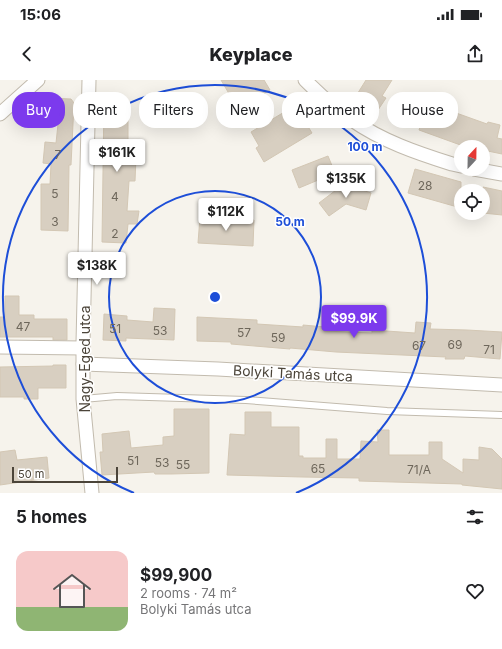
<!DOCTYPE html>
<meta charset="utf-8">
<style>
body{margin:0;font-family:Inter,sans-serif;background:#f2f2f2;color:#202124;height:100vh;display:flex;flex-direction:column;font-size:15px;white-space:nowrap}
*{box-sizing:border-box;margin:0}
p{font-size:13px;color:#757577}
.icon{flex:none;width:22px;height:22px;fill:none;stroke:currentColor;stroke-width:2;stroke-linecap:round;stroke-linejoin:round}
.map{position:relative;height:413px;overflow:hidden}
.sheet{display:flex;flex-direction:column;background:#fff;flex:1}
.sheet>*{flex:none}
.top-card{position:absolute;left:12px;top:12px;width:478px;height:36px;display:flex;gap:8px}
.needle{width:26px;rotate:22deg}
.buttons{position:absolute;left:454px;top:60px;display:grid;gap:8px}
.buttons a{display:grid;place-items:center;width:36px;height:36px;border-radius:50%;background:#fff;box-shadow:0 4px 16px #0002;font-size:20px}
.scale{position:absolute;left:12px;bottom:10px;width:106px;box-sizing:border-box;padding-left:4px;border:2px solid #4b4439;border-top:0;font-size:11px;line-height:14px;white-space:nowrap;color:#4b4439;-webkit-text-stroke:3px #fff;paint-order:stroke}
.price{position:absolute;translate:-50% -34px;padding:0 9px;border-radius:4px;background:#fff;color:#222;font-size:13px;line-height:26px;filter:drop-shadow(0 1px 2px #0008)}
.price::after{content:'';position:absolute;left:50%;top:24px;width:12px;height:9px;margin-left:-6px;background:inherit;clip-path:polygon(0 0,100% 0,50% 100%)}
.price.selected{background:#7c3aed;color:#fff}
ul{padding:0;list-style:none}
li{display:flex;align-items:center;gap:12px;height:100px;padding:0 16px}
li+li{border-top:1px solid #e0e0e0}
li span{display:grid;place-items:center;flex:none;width:112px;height:80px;border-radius:12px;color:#555}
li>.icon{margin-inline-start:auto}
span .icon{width:48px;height:48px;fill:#fffc;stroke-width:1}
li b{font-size:17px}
h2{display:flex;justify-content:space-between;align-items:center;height:48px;padding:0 16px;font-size:17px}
.tag{padding:0 14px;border-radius:16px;background:#fff;box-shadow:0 4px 16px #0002;font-size:14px;line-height:36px}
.tag.selected{background:#7c3aed;color:#fff}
.status{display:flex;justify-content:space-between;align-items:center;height:28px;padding:0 20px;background:#fff;direction:ltr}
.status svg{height:11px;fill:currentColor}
header{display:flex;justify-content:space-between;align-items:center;height:52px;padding:0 16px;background:#fff;font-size:18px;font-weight:800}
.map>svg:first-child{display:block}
.building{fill:#d8cfc1;stroke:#d3c7b4}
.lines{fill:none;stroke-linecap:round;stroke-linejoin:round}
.lane-casing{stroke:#c2bbae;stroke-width:8}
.street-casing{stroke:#c2bbae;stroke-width:15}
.lane{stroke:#fff;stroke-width:6}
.street{stroke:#fff;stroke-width:13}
.ring{fill:none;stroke:#1d4ed8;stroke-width:2}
.labels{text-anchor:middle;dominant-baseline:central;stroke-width:3;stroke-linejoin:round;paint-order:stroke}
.number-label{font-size:12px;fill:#6e675b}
.street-label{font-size:14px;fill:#4b4439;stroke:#fff}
.centre{fill:#1d4ed8;stroke:#fff;stroke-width:2}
.ring-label{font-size:12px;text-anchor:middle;font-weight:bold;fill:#1d4ed8;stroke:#fff;stroke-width:3;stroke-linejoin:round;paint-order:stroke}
</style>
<div class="status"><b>15:06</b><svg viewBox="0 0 49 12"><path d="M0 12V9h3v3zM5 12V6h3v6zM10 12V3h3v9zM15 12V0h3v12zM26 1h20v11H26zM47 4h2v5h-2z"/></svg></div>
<header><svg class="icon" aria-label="back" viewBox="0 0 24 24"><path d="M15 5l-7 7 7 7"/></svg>Keyplace<svg class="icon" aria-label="share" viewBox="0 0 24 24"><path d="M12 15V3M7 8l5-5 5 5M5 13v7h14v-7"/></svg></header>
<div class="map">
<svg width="502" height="413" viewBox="0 0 502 413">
<rect width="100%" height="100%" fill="#f6f3ec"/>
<g class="building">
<path d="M221 0H264L270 10 238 29Z"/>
<path d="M366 0H392L382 16 386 18 378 30 356 16Z"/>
<path d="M48 18 71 19 74 23 71 85H69L68 151 41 150V104H50L51 84 43 83 45 62 56 63 59 35 47 34Z"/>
<path d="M104 20H128V77H136L135 101H129L127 131H139L137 144H128L126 163 102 162Z"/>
<path d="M429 20 446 25 445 29 487 44 488 42 500 45 497 58 502 59V74L483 70V67H466L419 50Z"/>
<path d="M286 31 295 45 304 40 312 53 264 82 256 68 259 66 251 52Z"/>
<path d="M328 76 335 93 299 108 292 90Z"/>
<path d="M415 89 461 102V128L408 113Z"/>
<path d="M344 104 371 113 366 130 346 124 329 136 319 123Z"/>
<path d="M483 107 502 111V135L483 133Z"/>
<path d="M200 137 254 140 253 166 198 163Z"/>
<path d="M5 216H19V235H34V239H67V260H53V257H0V237H5Z"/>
<path d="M154 228 175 229 174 260 126 258V261L103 260 104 234 127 236V240L153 242Z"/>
<path d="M197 237 257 240V244L303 247V245L325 247 324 251 372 253V250L415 253 416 242 431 243 430 249 467 250 502 252 500 279 465 276 464 279H445L446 277 336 272 290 268V269L231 264V262L197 261Z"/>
<path d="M53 285H66V308H38V319H24V317H0V287L53 286Z"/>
<path d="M174 329H209V393L171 394H155L154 392 102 395 100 372H103L102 354 129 351 131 368 163 365V357L174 356Z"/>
<path d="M245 332H271V347H299V376H303V378H326V359H337V379H360L361 361 378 362 377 350H389V375H429V362H442V379L463 393V379L479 380V367L492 369 502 379V409L462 405V404L359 401V398L302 397 227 395 230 354 245 355Z"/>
<path d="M15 370 17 380 47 377 49 398 0 405V372Z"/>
</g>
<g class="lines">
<g class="lane-casing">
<path id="lane" d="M83 319 117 316 246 320 387 331 502 335"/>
</g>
<g class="street-casing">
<g id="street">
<path d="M89 0 83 263V319L92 413"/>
<path d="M305 0C320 15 335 29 352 40 382 61 417 73 452 84L461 86"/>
<path d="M0 34 38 0"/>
<path d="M474 89 502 94"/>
<path d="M0 267 83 268"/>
<path d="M83 284 218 289 502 305"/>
</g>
</g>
<use href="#lane" class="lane"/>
<use href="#street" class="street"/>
</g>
<g class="ring">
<circle cx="215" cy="217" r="106"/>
<path d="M134 413A212 212 0 1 1 296 413"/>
</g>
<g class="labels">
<g class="number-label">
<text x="58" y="74">7</text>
<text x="425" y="105">28</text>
<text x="55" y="113">5</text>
<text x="115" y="116">4</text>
<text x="55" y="141">3</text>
<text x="115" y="153">2</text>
<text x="23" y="246">47</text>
<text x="115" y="248">51</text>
<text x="160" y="250">53</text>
<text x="244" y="252">57</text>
<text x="278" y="257">59</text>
<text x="455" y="264">69</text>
<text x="419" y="265">67</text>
<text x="489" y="269">71</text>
<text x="133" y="380">51</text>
<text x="162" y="382">53</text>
<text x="183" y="384">55</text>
<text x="318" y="388">65</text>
<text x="419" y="389">71/A</text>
</g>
<g class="street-label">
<text transform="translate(84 279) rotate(-90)">Nagy-Eged utca</text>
<text transform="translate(293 293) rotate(3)">Bolyki Tamás utca</text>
</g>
</g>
<circle cx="215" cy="217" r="6" class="centre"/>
<g class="ring-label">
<text x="365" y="71">100 m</text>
<text x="290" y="146">50 m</text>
</g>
</svg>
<div class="buttons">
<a><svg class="needle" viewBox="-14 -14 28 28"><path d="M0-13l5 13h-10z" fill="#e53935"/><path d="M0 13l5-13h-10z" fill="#757577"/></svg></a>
<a><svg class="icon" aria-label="locate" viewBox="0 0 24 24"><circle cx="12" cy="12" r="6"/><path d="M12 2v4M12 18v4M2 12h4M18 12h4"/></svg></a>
</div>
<div class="scale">50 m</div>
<b class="price" style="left:117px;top:93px">$161K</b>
<b class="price" style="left:346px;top:119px">$135K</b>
<b class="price" style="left:226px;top:152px">$112K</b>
<b class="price" style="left:97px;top:206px">$138K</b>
<b class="price selected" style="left:354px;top:259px">$99.9K</b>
<div class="top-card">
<a class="tag selected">Buy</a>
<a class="tag">Rent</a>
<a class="tag">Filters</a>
<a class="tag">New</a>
<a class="tag">Apartment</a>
<a class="tag">House</a>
</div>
</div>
<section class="sheet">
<h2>5 homes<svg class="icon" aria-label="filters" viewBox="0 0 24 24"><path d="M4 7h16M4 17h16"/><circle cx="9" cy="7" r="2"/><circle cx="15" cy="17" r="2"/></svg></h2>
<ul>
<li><span style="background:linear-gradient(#f6c9c9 70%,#8fb573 0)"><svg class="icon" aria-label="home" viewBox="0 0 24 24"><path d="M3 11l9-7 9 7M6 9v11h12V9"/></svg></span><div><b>$99,900</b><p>2 rooms · 74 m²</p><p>Bolyki Tamás utca</p></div><svg class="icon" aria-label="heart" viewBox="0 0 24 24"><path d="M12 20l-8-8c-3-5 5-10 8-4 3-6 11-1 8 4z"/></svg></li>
</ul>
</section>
